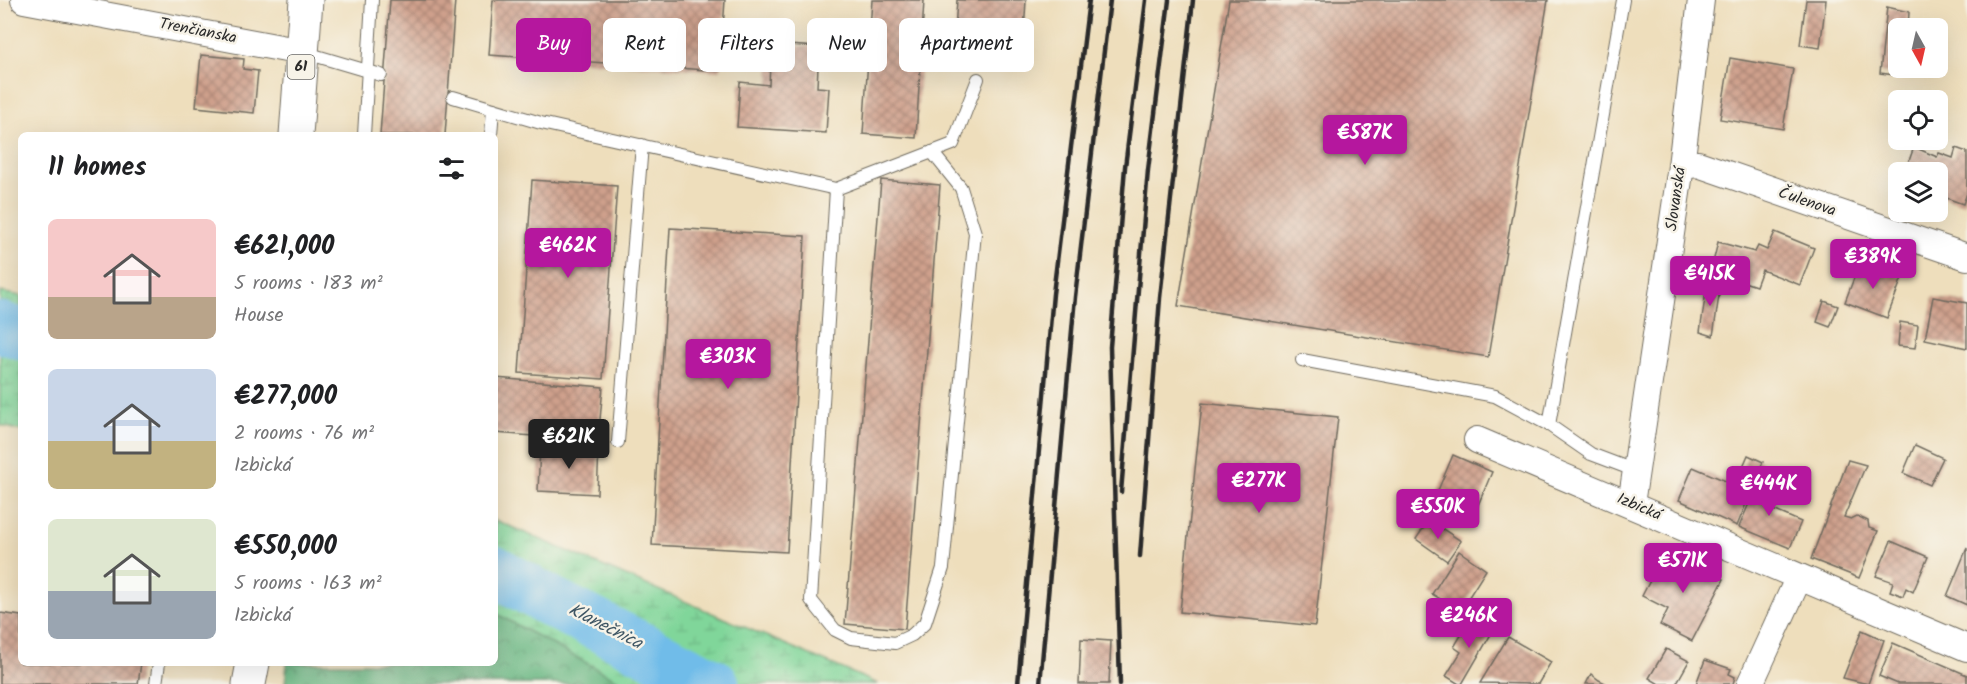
<!DOCTYPE html>
<meta charset="utf-8">
<style>
body{margin:0;font-family:Kalam,sans-serif;background:#f2f2f2;color:#202124;height:100vh;display:flex;flex-direction:column;font-size:22px;white-space:nowrap}
*{box-sizing:border-box;margin:0}
p{font-size:20px;color:#757577}
.icon{flex:none;width:33px;height:33px;fill:none;stroke:currentColor;stroke-width:2;stroke-linecap:round;stroke-linejoin:round}
.map{position:relative;flex:1;overflow:hidden}
.details{position:absolute;left:18px;top:132px;width:480px;height:534px;display:flex;flex-direction:column;background:#fff;border-radius:9px;box-shadow:0 6px 24px #0002}
.details>*{flex:none}
.top-card{position:absolute;left:516px;top:18px;width:570px;height:54px;display:flex;gap:12px}
.needle{width:39px;rotate:172deg}
.tools{position:absolute;left:1888px;top:18px;display:grid;gap:12px}
.tools a{display:grid;place-items:center;width:60px;height:60px;border-radius:9px;background:#fff;box-shadow:0 6px 24px #0002;font-size:30px}
.price{position:absolute;translate:-50% -51px;padding:0 14px;border-radius:6px;background:#b5179e;color:#fff;font-size:20px;line-height:39px;filter:drop-shadow(0 2px 3px #0008)}
.price::after{content:'';position:absolute;left:50%;top:36px;width:18px;height:14px;margin-left:-9px;background:inherit;clip-path:polygon(0 0,100% 0,50% 100%)}
.price.selected{background:#222;color:#fff}
ul{padding:0;list-style:none}
li{display:flex;align-items:center;gap:18px;height:150px;padding:0 30px}
li span{display:grid;place-items:center;flex:none;width:168px;height:120px;border-radius:9px;color:#555}
li>.icon{margin-inline-start:auto}
span .icon{width:72px;height:72px;fill:#fffc;stroke-width:1}
li b{font-size:26px}
h2{display:flex;justify-content:space-between;align-items:center;height:72px;padding:0 30px;font-size:26px}
.pill{padding:0 21px;border-radius:9px;background:#fff;box-shadow:0 6px 24px #0002;font-size:21px;line-height:54px}
.pill.selected{background:#b5179e;color:#fff}
.map>svg:first-child{display:block}
.forest{fill:url(#forest-crowns);stroke:#4a7156;stroke-width:1.5}
.wetland{fill:url(#wetland-marsh);stroke:#568062;stroke-width:1.5}
.lines{fill:none;stroke-linecap:round;stroke-linejoin:round}
.river{stroke:#6fbce9;stroke-width:51}
.building{fill:url(#building-cross-hatch)}
.service-casing{stroke:#6f6a5e;stroke-width:14}
.minor-casing{stroke:#6f6a5e;stroke-width:28}
.primary-casing{stroke:#6f6a5e;stroke-width:35}
.service{stroke:#fff;stroke-width:12}
.minor{stroke:#fff;stroke-width:26}
.primary{stroke:#fff;stroke-width:33}
.rail{stroke:#2b2b2b;stroke-width:4.5}
.labels{text-anchor:middle;dominant-baseline:central;stroke-width:5;stroke-linejoin:round;paint-order:stroke}
.shield{fill:#f7f3e8;stroke:#686764;stroke-width:1.5}
.shield-label{font-size:15px;font-weight:bold;fill:#2b2b2b}
.street-label{font-size:16px;fill:#2b2b2b;stroke:#f7f3e8}
.water-label{font-size:18px;font-style:italic;fill:#3f5664;stroke:#f7f3e8}
</style>
<div class="map">
<svg width="1967" height="684" viewBox="0 0 1967 684">
<defs>
<pattern id="forest-crowns" width="20" height="18" patternUnits="userSpaceOnUse" patternTransform="scale(1.5)"><rect width="20" height="18" fill="#68b782"/><path d="M2 6a3 3 0 1 1 6 0M12 15a3 3 0 1 1 6 0" fill="none" stroke="#56956b"/></pattern>
<pattern id="wetland-marsh" width="20" height="14" patternUnits="userSpaceOnUse" patternTransform="scale(1.5)"><rect width="20" height="14" fill="#80d69a"/><path d="M1 5h8M5 5V1M11 12h8M15 12V8" fill="none" stroke="#6fb885"/></pattern>
<pattern id="building-cross-hatch" width="8" height="8" patternUnits="userSpaceOnUse" patternTransform="scale(1.5)"><rect width="8" height="8" fill="#cfa08c"/><path d="M0 0l8 8M0 8l8-8" fill="none" stroke="#a88373"/></pattern>
</defs>
<rect width="100%" height="100%" fill="#f7f3e8"/>
<filter id="ink" filterUnits="userSpaceOnUse"><feTurbulence type="fractalNoise" baseFrequency=".0167" numOctaves="2"/><feDisplacementMap in="SourceGraphic" scale="12" xChannelSelector="R" yChannelSelector="G"/><feConvolveMatrix kernelMatrix="1 2 1 2 8 2 1 2 1" color-interpolation-filters="sRGB"/></filter>
<filter id="wash" filterUnits="userSpaceOnUse"><feTurbulence type="fractalNoise" baseFrequency=".008" numOctaves="4" result="noise"/><feDisplacementMap in="SourceGraphic" scale="24" xChannelSelector="R" yChannelSelector="G"/><feGaussianBlur stdDeviation="1.35" result="paint"/><feColorMatrix in="noise" values="0 0 0 0 0 0 0 0 0 0 0 0 0 0 0 0 0 1.4 0 .05"/><feComposite in="paint" operator="in"/></filter>
<g filter="url(#wash)">
<rect width="100%" height="100%" fill="#eedebc"/>
<path class="forest" d="M495 613 625 684H285L287 663H495Z"/>
<g class="wetland">
<path d="M0 292 21 296V431L0 425Z"/>
<path d="M495 520 878 684H625L495 613Z"/>
</g>
<g class="lines">
<g class="river">
<path d="M0 327 21 334"/>
<path d="M495 571 555 604 714 684"/>
</g>
</g>
<g id="blocks">
<g class="building">
<path d="M390 0H455L445 135H380Z"/>
<path d="M493 0H725L720 71 489 55Z"/>
<path d="M872 0H924L916 138 863 134Z"/>
<path d="M957 0H1026L1022 65 953 61Z"/>
<path d="M1229 0H1548L1488 357 1178 306Z"/>
<path d="M1806 0H1826L1820 48 1800 45Z"/>
<path d="M1887 7 1909 12 1908 28H1899V68H1903L1902 76 1880 73Z"/>
<path d="M771 44 819 47 817 87 829 88 826 133 737 127 740 82 769 85Z"/>
<path d="M201 55 244 59 243 69 258 71 254 113 196 107Z"/>
<path d="M1730 58 1793 69 1783 129 1720 119Z"/>
<path d="M1914 147 1937 157 1939 153 1953 158 1956 148 1967 152V193L1963 204 1938 195V172H1905Z"/>
<path d="M532 180 617 186 603 379 519 373Z"/>
<path d="M881 180 940 185 905 629 845 624Z"/>
<path d="M670 228 805 236 787 552 652 545Z"/>
<path d="M1775 232 1814 248 1800 285 1762 270 1756 286 1711 271 1718 242 1755 252 1758 246 1767 250Z"/>
<path d="M1860 262 1902 278 1887 318 1845 302Z"/>
<path d="M1708 278 1721 282 1713 336 1700 332Z"/>
<path d="M1933 297 1967 303V348L1925 339Z"/>
<path d="M1824 301 1838 306 1830 327 1817 322Z"/>
<path d="M1900 322 1918 325 1915 348 1898 346Z"/>
<path d="M495 378 603 387 598 441 495 433Z"/>
<path d="M1202 403 1338 417 1315 626 1180 612Z"/>
<path d="M1915 445 1943 458 1930 485 1903 473Z"/>
<path d="M540 447 599 449 597 494 538 491Z"/>
<path d="M1453 455 1492 472 1476 510 1466 505 1462 514 1433 502Z"/>
<path d="M1748 455 1763 462 1737 526 1679 500 1693 467 1735 485Z"/>
<path d="M1848 460 1866 465 1844 517 1851 519 1857 516 1868 521 1869 528 1878 531 1859 578 1811 559Z"/>
<path d="M1759 480 1785 491 1783 497 1777 495 1771 509 1801 522 1790 548 1739 527Z"/>
<path d="M1429 520 1461 541 1447 561 1416 539Z"/>
<path d="M1891 541 1928 557 1913 592 1906 588 1903 596 1890 591 1893 582 1876 576Z"/>
<path d="M1967 548V605L1947 596Z"/>
<path d="M1666 550 1724 579 1692 641 1660 625 1668 609 1642 596Z"/>
<path d="M1459 551 1486 570 1460 611 1432 594Z"/>
<path d="M0 613 21 616V663H141L138 684H0Z"/>
<path d="M1472 617 1494 629 1462 684H1459L1446 676 1461 652 1454 647Z"/>
<path d="M1862 630 1884 640 1868 684 1843 678Z"/>
<path d="M1508 637 1551 662 1538 684 1480 683Z"/>
<path d="M1081 639 1111 641 1109 684H1079Z"/>
<path d="M1893 643 1967 675V684H1898L1879 676Z"/>
<path d="M1666 649 1689 661 1676 684H1659L1649 678Z"/>
<path d="M1705 660 1731 669 1729 674 1735 677 1733 684H1696Z"/>
<path d="M1591 674 1599 680 1607 684H1586Z"/>
</g>
</g>
</g>
<g filter="url(#ink)">
<use href="#blocks" fill-opacity="0" stroke="#6f6a5e" stroke-width="1.5"/>
<g class="lines">
<g class="service-casing">
<g id="service">
<path d="M1623 0 1549 425 1591 454 1636 471"/>
<path d="M303 52 381 75"/>
<path d="M453 97 541 123 836 189 811 600 835 630 851 638 895 643 912 635 925 623 943 568 975 233 961 188 932 152"/>
<path d="M364 135 372 0"/>
<path d="M491 135 493 109"/>
<path d="M836 189 953 144 978 79"/>
<path d="M1302 360 1495 396 1549 425"/>
<path d="M618 442 642 145"/>
<path d="M156 684 159 663"/>
</g>
</g>
<g class="minor-casing">
<g id="minor">
<path d="M24 0 302 52"/>
<path d="M1681 166 1698 164 1967 257"/>
<path d="M1477 440 1967 648"/>
<path d="M1631 504 1681 166 1701 0"/>
<path d="M1750 684 1799 577"/>
</g>
</g>
<g class="primary-casing">
<g id="primary">
<path d="M296 135 306 0"/>
<path d="M249 684 253 663"/>
</g>
</g>
<use href="#service" class="service"/>
<use href="#minor" class="minor"/>
<use href="#primary" class="primary"/>
<g class="rail">
<path d="M1121 492 1148 170 1169 0"/>
<path d="M1140 556 1160 298 1193 0"/>
<path d="M1018 684 1053 294 1089 0"/>
<path d="M1040 684 1075 297 1110 0"/>
<path d="M1120 684 1110 347 1125 167 1146 0"/>
</g>
</g>
</g>
<g class="labels">
<rect class="shield" x="287.5" y="55" width="27" height="24" rx="4.5"/>
<g class="shield-label">
<text x="301" y="67">61</text>
</g>
<g class="street-label">
<text transform="translate(198 31) rotate(11)">Trenčianska</text>
<text transform="translate(1676 199) rotate(-82)">Slovanská</text>
<text transform="translate(1807 202) rotate(19)">Čulenova</text>
<text transform="translate(1639 507) rotate(23)">Izbická</text>
</g>
<g class="water-label">
<text transform="translate(605 627) rotate(27)">Klanečnica</text>
</g>
</g>
</svg>
<div class="tools">
<a><svg class="needle" viewBox="-14 -14 28 28"><path d="M0-13l5 13h-10z" fill="#e53935"/><path d="M0 13l5-13h-10z" fill="#757577"/></svg></a>
<a><svg class="icon" aria-label="locate" viewBox="0 0 24 24"><circle cx="12" cy="12" r="6"/><path d="M12 2v4M12 18v4M2 12h4M18 12h4"/></svg></a>
<a><svg class="icon" aria-label="layers" viewBox="0 0 24 24"><path d="M12 4l9 5-9 5-9-5zM3 14l9 5 9-5"/></svg></a>
</div>
<b class="price" style="left:1365px;top:166px">€587K</b>
<b class="price" style="left:568px;top:279px">€462K</b>
<b class="price" style="left:1873px;top:290px">€389K</b>
<b class="price" style="left:1710px;top:307px">€415K</b>
<b class="price" style="left:728px;top:390px">€303K</b>
<b class="price selected" style="left:569px;top:470px">€621K</b>
<b class="price" style="left:1259px;top:514px">€277K</b>
<b class="price" style="left:1769px;top:517px">€444K</b>
<b class="price" style="left:1438px;top:540px">€550K</b>
<b class="price" style="left:1683px;top:594px">€571K</b>
<b class="price" style="left:1469px;top:649px">€246K</b>
<div class="top-card">
<a class="pill selected">Buy</a>
<a class="pill">Rent</a>
<a class="pill">Filters</a>
<a class="pill">New</a>
<a class="pill">Apartment</a>
</div>
<section class="details">
<h2>11 homes<svg class="icon" aria-label="filters" viewBox="0 0 24 24"><path d="M4 7h16M4 17h16"/><circle cx="9" cy="7" r="2"/><circle cx="15" cy="17" r="2"/></svg></h2>
<ul>
<li><span style="background:linear-gradient(#f6c9c9 65%,#b9a48a 0)"><svg class="icon" aria-label="home" viewBox="0 0 24 24"><path d="M3 11l9-7 9 7M6 9v11h12V9"/></svg></span><div><b>€621,000</b><p>5 rooms · 183 m²</p><p>House</p></div></li>
<li><span style="background:linear-gradient(#c9d6e8 60%,#c2b280 0)"><svg class="icon" aria-label="home" viewBox="0 0 24 24"><path d="M3 11l9-7 9 7M6 9v11h12V9"/></svg></span><div><b>€277,000</b><p>2 rooms · 76 m²</p><p>Izbická</p></div></li>
<li><span style="background:linear-gradient(#dfe7d0 60%,#9aa5b1 0)"><svg class="icon" aria-label="home" viewBox="0 0 24 24"><path d="M3 11l9-7 9 7M6 9v11h12V9"/></svg></span><div><b>€550,000</b><p>5 rooms · 163 m²</p><p>Izbická</p></div></li>
</ul>
</section>
</div>
